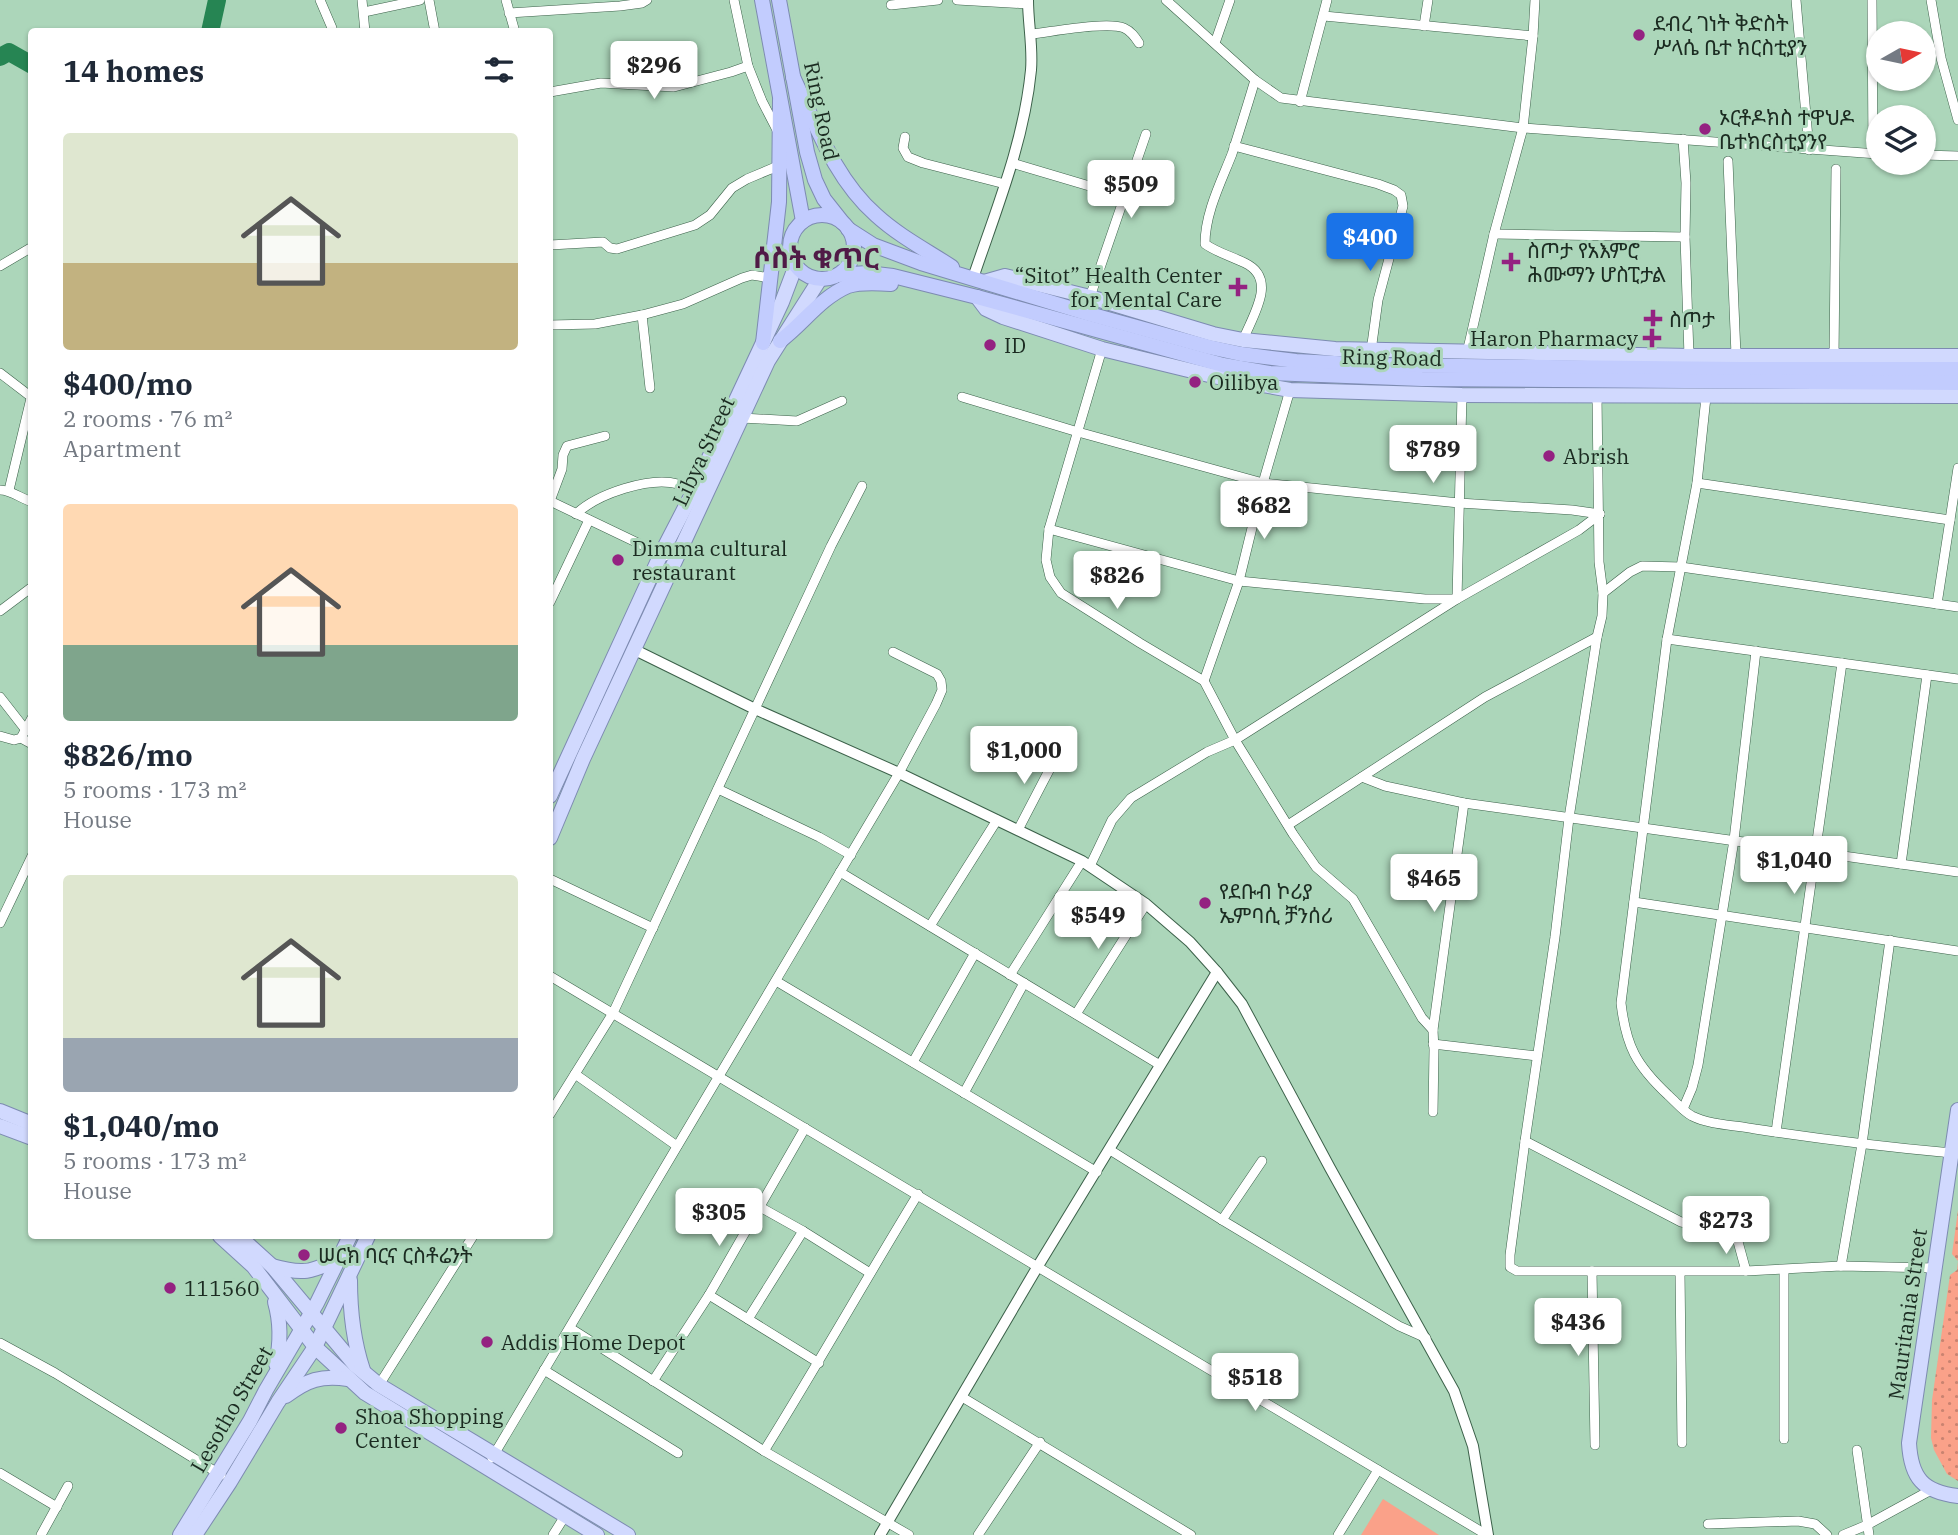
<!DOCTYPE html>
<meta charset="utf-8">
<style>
body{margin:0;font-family:"IBM Plex Serif","Noto Sans Ethiopic",serif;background:#f6f6f7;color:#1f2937;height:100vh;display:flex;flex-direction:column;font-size:26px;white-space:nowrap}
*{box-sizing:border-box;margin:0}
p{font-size:23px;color:#747a83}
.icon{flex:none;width:38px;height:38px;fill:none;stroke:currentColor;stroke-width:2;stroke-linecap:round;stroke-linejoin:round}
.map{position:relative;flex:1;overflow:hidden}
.sheet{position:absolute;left:28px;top:28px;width:525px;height:1211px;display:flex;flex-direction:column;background:#fff;border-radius:7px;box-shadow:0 2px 5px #0004}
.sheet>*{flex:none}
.needle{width:46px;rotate:81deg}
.tools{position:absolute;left:1866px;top:21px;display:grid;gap:14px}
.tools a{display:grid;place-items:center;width:70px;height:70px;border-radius:50%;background:#fff;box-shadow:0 2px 5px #0004;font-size:35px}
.price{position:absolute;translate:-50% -60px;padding:0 16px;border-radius:7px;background:#fff;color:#222;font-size:23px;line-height:46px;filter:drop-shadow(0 2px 4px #0008)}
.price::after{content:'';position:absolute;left:50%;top:42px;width:21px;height:16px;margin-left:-10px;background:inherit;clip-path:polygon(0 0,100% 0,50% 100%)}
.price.active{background:#1a73e8;color:#fff}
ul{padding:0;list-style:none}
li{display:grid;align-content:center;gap:14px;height:371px;padding:0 35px}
li span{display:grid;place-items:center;height:217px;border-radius:7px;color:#555}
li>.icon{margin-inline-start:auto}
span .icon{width:126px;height:126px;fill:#fffc;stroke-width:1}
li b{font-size:30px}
h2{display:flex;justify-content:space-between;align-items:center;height:84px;padding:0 35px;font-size:30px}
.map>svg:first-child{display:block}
.grass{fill:url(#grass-dots)}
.garden{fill:#faa189}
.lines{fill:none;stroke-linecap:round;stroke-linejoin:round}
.river{stroke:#268553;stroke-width:18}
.minor-casing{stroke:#3c614a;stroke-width:10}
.tertiary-casing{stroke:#3c614a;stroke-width:12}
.primary-casing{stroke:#7d8bb1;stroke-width:16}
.trunk-casing{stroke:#7d8bb1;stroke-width:16}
.minor{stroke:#fff;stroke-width:9}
.tertiary{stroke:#fff;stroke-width:10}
.primary{stroke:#d1d9fe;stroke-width:14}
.trunk{stroke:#c2ccfe;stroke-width:14}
.poi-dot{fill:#942281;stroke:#acd6ba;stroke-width:2.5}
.labels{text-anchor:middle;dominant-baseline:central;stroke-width:6;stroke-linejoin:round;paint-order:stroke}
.poi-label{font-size:21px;fill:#1b2b21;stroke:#acd6ba;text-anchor:start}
.street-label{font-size:21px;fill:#1b2b21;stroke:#acd6ba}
.district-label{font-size:28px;font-weight:bold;fill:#501a46;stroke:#acd6ba}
</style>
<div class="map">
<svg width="1958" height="1535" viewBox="0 0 1958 1535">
<defs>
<pattern id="grass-dots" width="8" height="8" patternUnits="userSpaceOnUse" patternTransform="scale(1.75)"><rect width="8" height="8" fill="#faa189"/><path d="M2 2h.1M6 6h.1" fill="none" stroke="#ca8370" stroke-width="1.8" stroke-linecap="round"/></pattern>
</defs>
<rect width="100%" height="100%" fill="#acd6ba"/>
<path class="grass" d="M1958 1210V1481L1947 1474 1934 1450 1931 1438 1932 1400 1950 1275 1957 1270 1958 1261 1952 1254Z"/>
<path class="garden" d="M1383 1499 1439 1535H1361Z"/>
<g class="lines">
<g class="river">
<path d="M210 32 217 0"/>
<path d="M0 57 9 52 32 65"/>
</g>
<g class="minor-casing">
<g id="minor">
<path d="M320 0 332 28"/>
<path d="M362 0 365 32"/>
<path d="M429 0 435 32"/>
<path d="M506 0 515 32"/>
<path d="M734 0 748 66 762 101 777 130"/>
<path d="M957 0 1028 4"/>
<path d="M1166 0 1255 80 1281 98 1523 128 1878 154"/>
<path d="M1796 0 1809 150"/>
<path d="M1872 0 1873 154"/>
<path d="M1931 0 1941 58 1958 120"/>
<path d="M891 5 938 0"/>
<path d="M364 12 420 0"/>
<path d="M509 13 620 6 642 3 647 0"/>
<path d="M1324 16 1533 36"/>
<path d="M1424 26 1428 0"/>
<path d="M1031 34C1051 32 1108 21 1124 28 1131 31 1135 37 1139 43"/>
<path d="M1215 43 1230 0"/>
<path d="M550 92 601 83 674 87 731 72 748 66"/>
<path d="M1300 102 1327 0"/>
<path d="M905 137 903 148 908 157 923 163 1005 184"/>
<path d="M1683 139 1686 183 1685 237 1689 356"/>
<path d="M1234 146 1378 184 1394 190 1401 195 1403 206 1378 300 1371 351"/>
<path d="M1923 155 1958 156"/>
<path d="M1728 161 1736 355"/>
<path d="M1012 163 1123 196"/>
<path d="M1494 234 1685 237"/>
<path d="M550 245 603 242 610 248 617 249 695 225 710 215 732 188 747 179 778 166"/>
<path d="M0 266 32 247"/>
<path d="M1090 297 1146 134"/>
<path d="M642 315 650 388"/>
<path d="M550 325 595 324 642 315 683 304 742 278 752 275 770 278"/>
<path d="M1243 340C1253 315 1278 279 1245 263 1231 256 1218 253 1205 244 1205 213 1221 182 1232 154 1240 129 1248 104 1255 80"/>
<path d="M1102 349 1049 529 1046 560 1050 577 1061 593 1140 643 1204 681 1235 740 1293 834 1316 867 1353 899 1422 1018 1433 1030"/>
<path d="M1467 353 1494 234 1523 128 1533 36 1535 0"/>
<path d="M1834 356 1836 169"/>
<path d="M0 373 30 396"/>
<path d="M1597 395 1599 562 1603 593 1602 616 1597 637 1569 818 1555 937 1525 1141 1510 1255V1267L1517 1271H1746L1841 1266 1936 1268"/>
<path d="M962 397 1078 432 1263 483 1459 503 1572 510 1600 514"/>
<path d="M1706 397 1697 483 1667 639 1621 1003C1626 1046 1636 1065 1668 1095 1676 1102 1683 1111 1692 1116 1710 1125 1735 1125 1755 1129 1820 1139 1886 1147 1952 1153"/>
<path d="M742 418 797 421 842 401"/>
<path d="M1697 483 1950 520"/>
<path d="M0 490C11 490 20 498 32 502"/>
<path d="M9 490 32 394"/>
<path d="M550 501 665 556"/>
<path d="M550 501 562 469 563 455 567 446 605 436"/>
<path d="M576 514C597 494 650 476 678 484 683 486 688 490 693 492"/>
<path d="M1049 529 1239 581 1425 599H1457L1462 395"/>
<path d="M1603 593 1630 572 1642 566 1681 567 1958 607"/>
<path d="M550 602 589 520"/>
<path d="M1937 604 1958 468"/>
<path d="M0 611 32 587"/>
<path d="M1667 639 1958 679"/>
<path d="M1204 681 1239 581 1263 483 1290 390"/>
<path d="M0 697 25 729"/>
<path d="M0 736 14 740 21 738 32 718"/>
<path d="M21 738 32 744"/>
<path d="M1362 777 1385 786 1464 803 1958 872"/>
<path d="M718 789 819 837 851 855"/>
<path d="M1288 825 1485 697 1597 637"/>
<path d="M1018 830 1057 755"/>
<path d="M1901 864 1927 675"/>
<path d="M1090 866 1112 820 1131 798 1207 752 1235 740 1457 599 1579 530 1600 514"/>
<path d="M840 872 1160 1065"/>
<path d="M550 879 653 928"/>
<path d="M1634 902 1958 951"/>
<path d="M0 923 32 856"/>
<path d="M930 926 997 820"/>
<path d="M1010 975 1082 861"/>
<path d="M550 976 1487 1535"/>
<path d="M776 981 1097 1172"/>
<path d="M1076 1014 1146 904"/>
<path d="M1433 1044 1537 1056"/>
<path d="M913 1062 975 953"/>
<path d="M575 1074 677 1146"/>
<path d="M964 1093 1024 983"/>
<path d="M1683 1109 1692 1088 1698 1065 1734 840 1756 651"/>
<path d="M1433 1112 1434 1050 1433 1030 1464 803"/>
<path d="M550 1114 613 1013 831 546 862 486"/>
<path d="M1776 1132 1842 663"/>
<path d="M1525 1141 1681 1222 1730 1232 1737 1238 1746 1271"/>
<path d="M1110 1150 1222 1220 1399 1326 1426 1338"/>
<path d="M760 1207 803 1231 870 1273"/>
<path d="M1222 1220 1262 1161"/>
<path d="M1841 1266 1862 1144 1890 940"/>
<path d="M1592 1271 1595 1445"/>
<path d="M1680 1272 1682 1443"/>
<path d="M709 1295 819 1363"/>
<path d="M748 1319 803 1231"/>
<path d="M570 1328 764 1451 909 1535"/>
<path d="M0 1343 55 1373 221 1475"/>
<path d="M544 1370 678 1453"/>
<path d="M653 1381 709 1295 805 1128"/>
<path d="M379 1385 473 1236"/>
<path d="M962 1397 1191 1535"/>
<path d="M1784 1439V1270"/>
<path d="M1857 1450 1869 1535"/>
<path d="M764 1451C817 1366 866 1279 918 1194"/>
<path d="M492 1458 899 773 936 704 942 690 941 681 937 674 893 652"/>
<path d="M0 1473 57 1507"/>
<path d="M1708 1524 1798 1521 1815 1524 1827 1535"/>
<path d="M41 1535 68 1486"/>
<path d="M553 1535 565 1516"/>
<path d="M978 1535 1040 1442"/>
<path d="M1338 1535 1378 1470"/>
<path d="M1843 1535 1867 1525 1931 1490"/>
</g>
</g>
<g class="tertiary-casing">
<g id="tertiary">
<path d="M973 278C996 210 1024 142 1031 70 1033 47 1028 23 1028 0"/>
<path d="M635 650 755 709 899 773 1082 861 1146 904 1190 942 1217 972 1242 1004 1330 1168 1454 1391 1473 1446 1488 1535"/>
<path d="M880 1535 1038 1266 1217 972"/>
</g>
</g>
<g class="primary-casing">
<g id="primary">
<path d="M984 282 1005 276 1090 297 1213 334 1243 340 1335 349 1689 356H1958"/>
<path d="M977 297 986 309 1003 317 1102 349 1213 376 1290 390 1462 395 1958 396"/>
<path d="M550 796 661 554 693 492 782 302 796 265"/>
<path d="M550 838 583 759 768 361 820 279"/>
<path d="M1958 1110 1909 1443C1911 1478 1923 1492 1958 1496"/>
<path d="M0 1111 32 1124"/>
<path d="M0 1126 32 1138"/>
<path d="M220 1236 253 1266 315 1347 365 1393 597 1535"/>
<path d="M239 1236 272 1266 355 1365 379 1385 628 1535"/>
<path d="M272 1266C303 1275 311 1272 339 1259"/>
<path d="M350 1280C350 1311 353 1340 363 1370"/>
<path d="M275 1302C281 1323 281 1342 276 1364"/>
<path d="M286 1396C307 1380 321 1375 348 1379"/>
<path d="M180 1535 250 1421 266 1390 317 1303 350 1236"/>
<path d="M195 1535 230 1482 278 1402 315 1347 368 1236"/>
</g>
</g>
<g class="trunk-casing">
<g id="trunk">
<path d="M762 0 803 221"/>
<path d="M779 0 807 152 815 180 824 199 843 223"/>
<path d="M793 77C816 125 835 179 876 215 899 236 926 250 952 267"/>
<circle cx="822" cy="247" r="32"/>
<path d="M848 229 873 245 921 263 1093 315 1209 347 1241 354 1296 361 1373 365 1739 369H1958"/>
<path d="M838 275 867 273 893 276 977 297 1223 365 1269 373 1422 379 1958 383"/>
<path d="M780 341C803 324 820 298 848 286 860 282 878 283 891 284"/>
<path d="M763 343 779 202 780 100"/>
</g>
</g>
<use href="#minor" class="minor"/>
<use href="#tertiary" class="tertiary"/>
<use href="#primary" class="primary"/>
<use href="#trunk" class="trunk"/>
</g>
<g class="poi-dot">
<circle cx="1639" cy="35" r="7"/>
<circle cx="1705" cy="129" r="7"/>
<path d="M1507.5 251.5h7v7h7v7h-7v7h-7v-7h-7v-7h7z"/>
<path d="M1234.5 276.5h7v7h7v7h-7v7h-7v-7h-7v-7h7z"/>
<path d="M1649.5 308.5h7v7h7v7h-7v7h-7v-7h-7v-7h7z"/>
<path d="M1648.5 327.5h7v7h7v7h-7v7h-7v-7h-7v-7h7z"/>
<circle cx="990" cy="345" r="7"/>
<circle cx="1195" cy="382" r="7"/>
<circle cx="1549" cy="456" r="7"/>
<circle cx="618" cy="560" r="7"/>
<circle cx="1205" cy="903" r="7"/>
<circle cx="304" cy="1255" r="7"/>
<circle cx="170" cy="1288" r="7"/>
<circle cx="487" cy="1342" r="7"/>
<circle cx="341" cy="1428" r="7"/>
</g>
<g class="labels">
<g class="poi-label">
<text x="1653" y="23">ደብረ ገነት ቅድስት<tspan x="1653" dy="24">ሥላሴ ቤተ ክርስቲያን</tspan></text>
<text x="1719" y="117">ኦርቶዶክስ ተዋህዶ<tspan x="1719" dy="24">ቤተክርስቲያንየ</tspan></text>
<text x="1527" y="250">ስጦታ የአእምሮ<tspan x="1527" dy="24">ሕሙማን ሆስፒታል</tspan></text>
<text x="1222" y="275" text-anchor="end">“Sitot” Health Center<tspan x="1222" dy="24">for Mental Care</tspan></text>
<text x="1669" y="319">ስጦታ</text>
<text x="1638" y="338" text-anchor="end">Haron Pharmacy</text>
<text x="1004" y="345">ID</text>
<text x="1209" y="382">Oilibya</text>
<text x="1563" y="456">Abrish</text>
<text x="632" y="548">Dimma cultural<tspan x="632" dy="24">restaurant</tspan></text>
<text x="1219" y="891">የደቡብ ኮሪያ<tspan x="1219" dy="24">ኤምባሲ ቻንሰሪ</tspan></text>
<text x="318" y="1255">ሠርክ ባርና ርስቶሬንት</text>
<text x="184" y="1288">111560</text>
<text x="501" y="1342">Addis Home Depot</text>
<text x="355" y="1416">Shoa Shopping<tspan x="355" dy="24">Center</tspan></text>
</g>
<g class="street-label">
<text transform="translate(822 111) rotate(78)">Ring Road</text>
<text transform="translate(1392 357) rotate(1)">Ring Road</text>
<text transform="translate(703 451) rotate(-65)">Libya Street</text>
<text transform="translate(1907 1314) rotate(-82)">Mauritania Street</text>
<text transform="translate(231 1409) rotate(-60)">Lesotho Street</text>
</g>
<g class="district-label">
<text x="816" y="257">ሶስት ቁጥር</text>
</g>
</g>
</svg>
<div class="tools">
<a><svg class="needle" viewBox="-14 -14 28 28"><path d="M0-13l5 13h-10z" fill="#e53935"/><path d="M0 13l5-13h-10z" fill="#747a83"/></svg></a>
<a><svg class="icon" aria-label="layers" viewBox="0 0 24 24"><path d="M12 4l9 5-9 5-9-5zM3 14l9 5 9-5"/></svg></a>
</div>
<b class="price" style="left:654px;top:101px">$296</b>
<b class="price" style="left:1131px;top:220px">$509</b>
<b class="price active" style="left:1370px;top:273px">$400</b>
<b class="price" style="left:1433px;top:485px">$789</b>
<b class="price" style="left:1264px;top:541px">$682</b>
<b class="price" style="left:1117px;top:611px">$826</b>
<b class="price" style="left:1024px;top:786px">$1,000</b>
<b class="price" style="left:1794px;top:896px">$1,040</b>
<b class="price" style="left:1434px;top:914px">$465</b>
<b class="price" style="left:1098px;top:951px">$549</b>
<b class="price" style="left:719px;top:1248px">$305</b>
<b class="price" style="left:1726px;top:1256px">$273</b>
<b class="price" style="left:1578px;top:1358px">$436</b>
<b class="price" style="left:1255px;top:1413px">$518</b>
<section class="sheet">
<h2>14 homes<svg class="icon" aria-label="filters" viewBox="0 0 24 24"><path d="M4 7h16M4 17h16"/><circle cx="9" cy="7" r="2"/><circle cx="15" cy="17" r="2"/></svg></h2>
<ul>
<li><span style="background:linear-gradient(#dfe7d0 60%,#c2b280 0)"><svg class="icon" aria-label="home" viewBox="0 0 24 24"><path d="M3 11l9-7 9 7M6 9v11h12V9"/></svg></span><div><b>$400/mo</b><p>2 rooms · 76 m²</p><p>Apartment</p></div></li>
<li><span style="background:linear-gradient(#ffd9b3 65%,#7fa58c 0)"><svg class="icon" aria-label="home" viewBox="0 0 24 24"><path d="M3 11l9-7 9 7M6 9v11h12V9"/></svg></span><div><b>$826/mo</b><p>5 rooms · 173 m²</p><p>House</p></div></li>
<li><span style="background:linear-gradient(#dfe7d0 75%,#9aa5b1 0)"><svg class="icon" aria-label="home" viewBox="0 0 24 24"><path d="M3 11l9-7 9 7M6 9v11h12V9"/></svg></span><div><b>$1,040/mo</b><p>5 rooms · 173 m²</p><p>House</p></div></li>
</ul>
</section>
</div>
